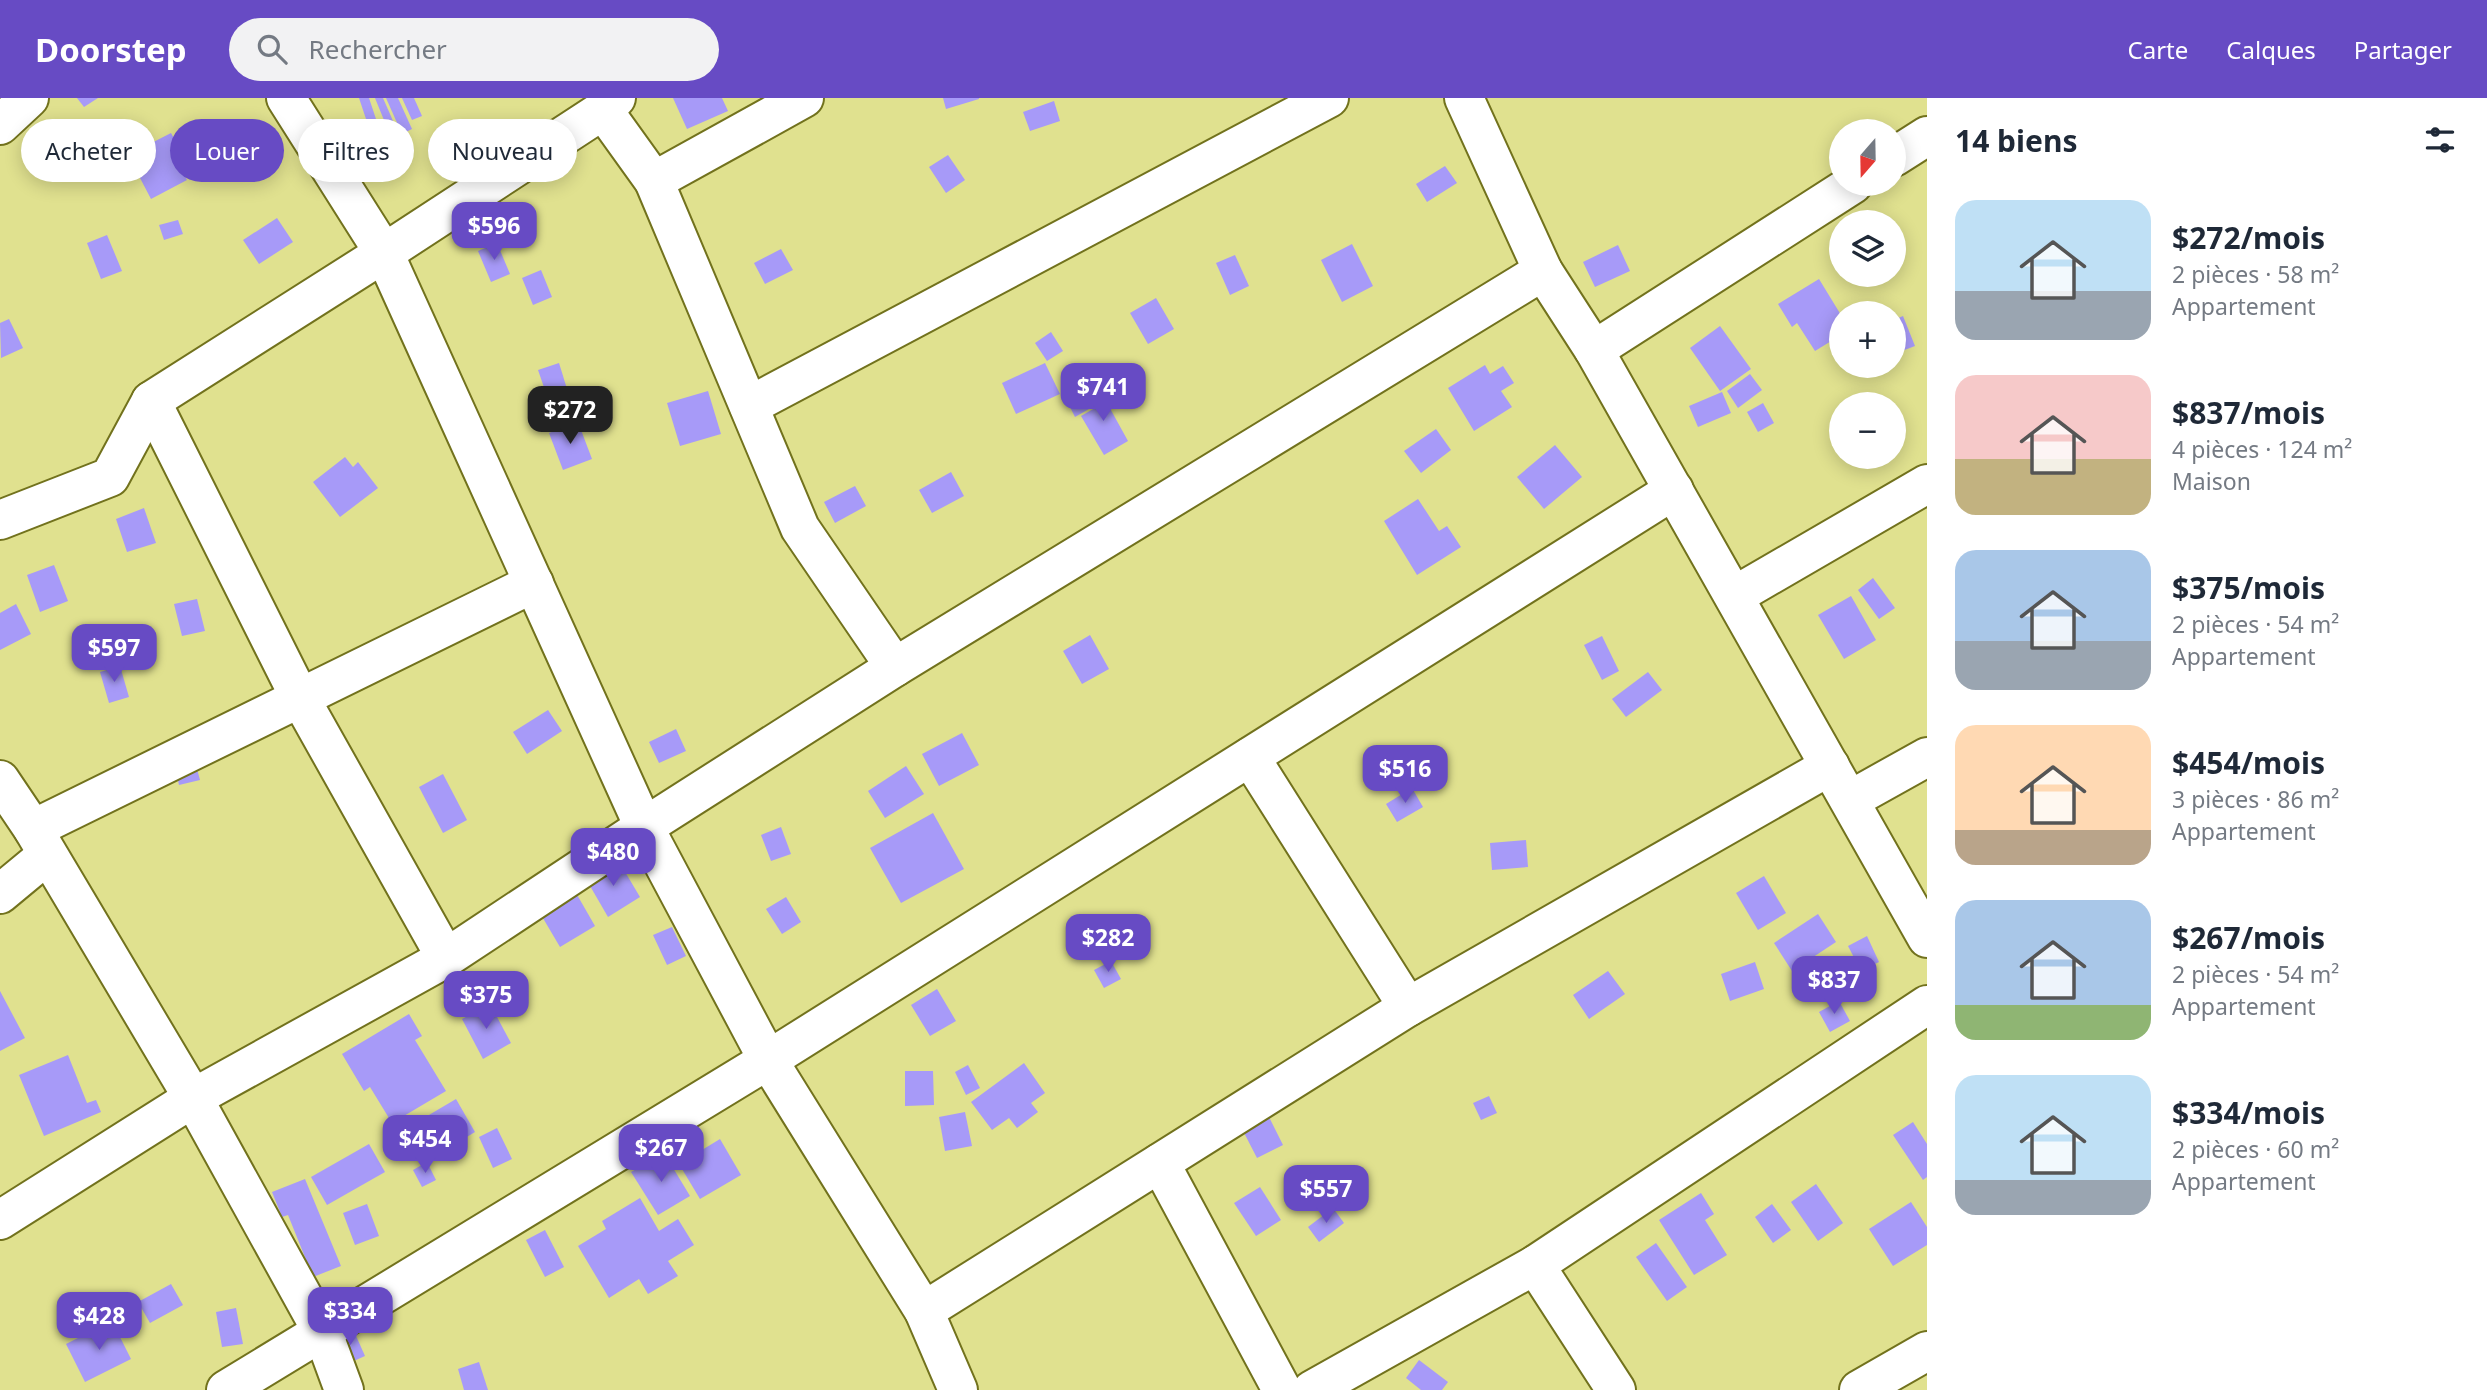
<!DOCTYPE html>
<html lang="fr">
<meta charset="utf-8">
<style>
body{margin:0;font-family:"Noto Sans",sans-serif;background:#f2f2f3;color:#1f2937;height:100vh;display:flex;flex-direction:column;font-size:26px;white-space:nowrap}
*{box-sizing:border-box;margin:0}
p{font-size:23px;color:#747a83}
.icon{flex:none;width:38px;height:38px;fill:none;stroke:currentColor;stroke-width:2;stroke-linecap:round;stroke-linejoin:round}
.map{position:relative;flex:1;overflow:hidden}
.details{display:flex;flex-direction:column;background:#fff;width:560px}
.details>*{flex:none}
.hud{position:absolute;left:21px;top:21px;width:665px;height:63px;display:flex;gap:14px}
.needle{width:46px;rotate:200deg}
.controls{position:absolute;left:1829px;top:21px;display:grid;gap:14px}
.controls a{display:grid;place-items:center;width:77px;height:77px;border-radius:50%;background:#fff;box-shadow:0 4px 18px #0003;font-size:35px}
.price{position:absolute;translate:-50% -60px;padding:0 16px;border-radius:14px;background:#674bc4;color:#fff;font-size:23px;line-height:46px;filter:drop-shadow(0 2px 4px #0008)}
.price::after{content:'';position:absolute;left:50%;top:42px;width:21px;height:16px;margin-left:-10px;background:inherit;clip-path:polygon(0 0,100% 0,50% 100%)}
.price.active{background:#222;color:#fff}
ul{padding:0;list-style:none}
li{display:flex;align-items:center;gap:21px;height:175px;padding:0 28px}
li span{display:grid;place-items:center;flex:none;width:196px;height:140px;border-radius:21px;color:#555}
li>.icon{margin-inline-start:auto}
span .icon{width:84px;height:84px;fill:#fffc;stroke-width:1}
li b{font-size:30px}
h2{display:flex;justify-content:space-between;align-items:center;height:84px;padding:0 28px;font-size:30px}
.pill{padding:0 24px;border-radius:32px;background:#fff;box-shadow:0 4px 18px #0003;font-size:24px;line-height:63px}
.pill.active{background:#674bc4;color:#fff}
header{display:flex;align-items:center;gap:42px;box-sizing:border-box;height:98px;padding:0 35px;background:#674bc4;color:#fff}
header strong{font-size:33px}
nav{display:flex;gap:38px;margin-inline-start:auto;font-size:24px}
.search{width:490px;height:63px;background:#f2f2f3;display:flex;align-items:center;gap:18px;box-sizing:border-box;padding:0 24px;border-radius:38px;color:#747a83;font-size:26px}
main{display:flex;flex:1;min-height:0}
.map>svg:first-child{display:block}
.building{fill:#a79af8}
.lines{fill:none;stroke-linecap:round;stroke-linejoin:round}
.minor-casing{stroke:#72721d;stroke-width:42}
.minor{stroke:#fff;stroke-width:38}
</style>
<header>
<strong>Doorstep</strong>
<div class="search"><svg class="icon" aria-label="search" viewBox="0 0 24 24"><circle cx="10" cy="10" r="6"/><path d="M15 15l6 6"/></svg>Rechercher</div>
<nav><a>Carte</a><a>Calques</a><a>Partager</a></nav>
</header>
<main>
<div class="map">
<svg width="1927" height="1292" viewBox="0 0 1927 1292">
<rect width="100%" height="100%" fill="#e0e18f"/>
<g class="building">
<path d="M77 0H98L84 9Z"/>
<path d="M359 0H369L384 45 375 48Z"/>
<path d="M375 0H383L400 39 392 42Z"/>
<path d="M386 0H398L412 31 402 36Z"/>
<path d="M402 0H414L422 18 412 22Z"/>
<path d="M673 0H722L728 13 687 31Z"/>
<path d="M943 0H979V1L946 11Z"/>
<path d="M1054 3 1060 23 1030 33 1023 14Z"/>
<path d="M171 35 181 53 173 57 187 82 151 101 128 57Z"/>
<path d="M948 57 965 82 946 95 929 69Z"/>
<path d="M1445 68 1457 85 1427 104 1416 86Z"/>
<path d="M277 120 293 144 259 166 243 142Z"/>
<path d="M178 122 183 136 164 142 159 127Z"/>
<path d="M107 137 122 173 101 181 87 145Z"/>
<path d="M497 145 510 176 491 184 478 153Z"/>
<path d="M1352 146 1373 188 1342 204 1321 162Z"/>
<path d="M1618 147 1630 173 1595 189 1583 164Z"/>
<path d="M781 151 793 172 765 186 754 165Z"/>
<path d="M1235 157 1249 188 1230 197 1216 165Z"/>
<path d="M541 172 552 199 533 207 522 180Z"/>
<path d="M1819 181 1841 217V237L1815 253 1797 225 1792 229 1778 206Z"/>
<path d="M1156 200 1174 231 1148 246 1130 215Z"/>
<path d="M1903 218 1915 248 1894 256V222Z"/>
<path d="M9 221 23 250 1 260 0 225Z"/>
<path d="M1720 228 1751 271 1720 293 1690 250Z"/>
<path d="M1051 234 1063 253 1047 263 1035 245Z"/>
<path d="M559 265 568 294 548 301 538 272Z"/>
<path d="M1045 265 1060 296 1016 316 1002 285Z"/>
<path d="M1485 267 1490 276 1503 268 1514 285 1501 293 1512 309 1474 333 1448 290Z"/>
<path d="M1750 276 1762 292 1738 310 1727 293Z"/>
<path d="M1096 285 1128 343 1104 357 1081 318 1095 310 1085 291Z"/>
<path d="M708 293 721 336 680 348 667 305Z"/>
<path d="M1722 294 1731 315 1698 329 1689 308Z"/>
<path d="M1080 295 1089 311 1075 319 1067 303Z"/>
<path d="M1763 305 1774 325 1758 334 1747 314Z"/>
<path d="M578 324 592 361 563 372 549 335Z"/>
<path d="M1436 331 1451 352 1421 375 1404 353Z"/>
<path d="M1555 347 1582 379 1544 411 1517 379Z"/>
<path d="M345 359 353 369 358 364 378 390 340 419 313 384Z"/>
<path d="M951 374 964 398 932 415 919 392Z"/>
<path d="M855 388 866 408 835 425 824 404Z"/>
<path d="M1418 401 1439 433 1447 428 1461 449 1417 477 1384 423Z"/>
<path d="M144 410 156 445 127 454 116 421Z"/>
<path d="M54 467 68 503 40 514 27 477Z"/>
<path d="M1873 480 1895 510 1879 521 1858 492Z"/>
<path d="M1851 498 1876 542 1844 561 1818 517Z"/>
<path d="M197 501 205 533 182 538 174 506Z"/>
<path d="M16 506 31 536 0 552V515Z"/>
<path d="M1090 537 1109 571 1082 586 1063 553Z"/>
<path d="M1602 538 1619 573 1602 582 1584 547Z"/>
<path d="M120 568 129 599 109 605 100 574Z"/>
<path d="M1648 574 1662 592 1626 619 1612 601Z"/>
<path d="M548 612 562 633 527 656 513 634Z"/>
<path d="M676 631 686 653 659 665 649 644Z"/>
<path d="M962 635 979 667 939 688 922 656Z"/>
<path d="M193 656 200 682 179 687 173 660Z"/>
<path d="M906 668 924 696 885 720 868 693Z"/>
<path d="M443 676 467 722 443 735 419 689Z"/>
<path d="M1412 690 1423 709 1397 724 1386 706Z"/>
<path d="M933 715 964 771 901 805 870 750Z"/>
<path d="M781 729 791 756 771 763 761 737Z"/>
<path d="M1526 742 1528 769 1492 772 1490 745Z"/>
<path d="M618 762 640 799 608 819 586 781Z"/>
<path d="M1764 778 1786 815 1758 832 1736 795Z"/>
<path d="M572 788 595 828 560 849 537 810Z"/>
<path d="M786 799 801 824 782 836 766 811Z"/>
<path d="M1818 816 1836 844 1792 873 1774 845Z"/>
<path d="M672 829 686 858 667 867 653 837Z"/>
<path d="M1867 838 1879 864 1861 873 1848 848Z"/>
<path d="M1111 863 1121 881 1104 890 1094 872Z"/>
<path d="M1755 864 1764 891 1730 903 1721 876Z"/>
<path d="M1608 873 1625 896 1589 921 1573 897Z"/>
<path d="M937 891 956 923 930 938 911 907Z"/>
<path d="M0 893 25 940 0 953Z"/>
<path d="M1839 903 1850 923 1830 934 1819 914Z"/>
<path d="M490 906 511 945 483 961 462 921Z"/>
<path d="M409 916 422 938 415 942 446 993 392 1025 370 989 364 993 342 956Z"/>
<path d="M68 957 87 1005 96 1002 101 1014 44 1038 19 977Z"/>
<path d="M1024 965 1045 995 1031 1005 1038 1014 1017 1030 1009 1020 992 1032 971 1004Z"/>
<path d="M968 967 980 990 966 997 955 974Z"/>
<path d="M905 973H933L934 1007 905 1008Z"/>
<path d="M1489 998 1497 1015 1481 1022 1473 1005Z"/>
<path d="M456 1001 475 1034 432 1060 412 1027Z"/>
<path d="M1266 1013 1283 1047 1257 1060 1240 1027Z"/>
<path d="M965 1014 972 1048 945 1053 939 1019Z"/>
<path d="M1913 1024 1927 1046V1079L1923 1082 1893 1037Z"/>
<path d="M497 1030 512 1061 493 1070 479 1039Z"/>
<path d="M720 1041 741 1077 700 1101 679 1066Z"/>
<path d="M369 1046 385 1074 327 1107 311 1079Z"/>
<path d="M664 1055 690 1098 658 1117 631 1074Z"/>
<path d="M427 1064 436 1082 422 1089 413 1072Z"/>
<path d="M305 1081 341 1168 313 1179 288 1117 282 1119 272 1094Z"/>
<path d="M1816 1086 1843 1125 1818 1143 1791 1104Z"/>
<path d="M1260 1089 1281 1122 1256 1138 1234 1105Z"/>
<path d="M1701 1095 1714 1116 1705 1122 1727 1157 1694 1177 1659 1122Z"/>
<path d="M640 1100 659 1133 678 1121 694 1147 668 1163 678 1178 648 1196 639 1181 609 1200 578 1148 606 1131 602 1123Z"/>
<path d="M1911 1104 1927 1129V1147L1893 1168 1869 1131Z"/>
<path d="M367 1106 379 1138 355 1147 343 1115Z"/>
<path d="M1772 1106 1791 1132 1773 1145 1755 1119Z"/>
<path d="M1333 1110 1344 1125 1319 1144 1308 1129Z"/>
<path d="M545 1132 564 1169 545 1179 526 1142Z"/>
<path d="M1656 1145 1687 1189 1667 1203 1636 1159Z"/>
<path d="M171 1186 183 1207 150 1225 138 1204Z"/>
<path d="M236 1210 243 1246 222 1249 216 1214Z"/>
<path d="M112 1223 131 1261 85 1284 66 1246Z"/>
<path d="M353 1231 365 1258 347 1266 334 1240Z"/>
<path d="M1419 1262 1448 1284 1442 1292H1421L1406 1280Z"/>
<path d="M479 1264 488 1292H464L458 1271Z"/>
</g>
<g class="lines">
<g class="minor-casing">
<g id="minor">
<path d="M286 0 384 155 644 729 768 962 924 1213 958 1292"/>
<path d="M616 0 603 12 654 83 800 430 895 569"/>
<path d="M1464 0 1543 173 1594 252 1927 840"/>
<path d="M0 27 29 0"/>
<path d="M1894 59 1927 38"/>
<path d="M654 83 804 0"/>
<path d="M1594 252 1853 86"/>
<path d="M151 303 300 600 446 860"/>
<path d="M749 308 1329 0"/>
<path d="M0 422 110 379 151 303 384 155 603 12"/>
<path d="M1734 498 1927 386"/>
<path d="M1250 659 1408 909"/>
<path d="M0 682 33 731 193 1000 323 1235 344 1292"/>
<path d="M1850 702 1927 659"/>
<path d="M33 731 534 485"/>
<path d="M0 796 47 757"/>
<path d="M1160 1065 1282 1292"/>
<path d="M0 1122 193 1000 446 860 644 729 895 569 1543 173"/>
<path d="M1535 1167 1616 1292"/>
<path d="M924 1213 1408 909 1830 668"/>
<path d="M226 1292 768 962 1674 392"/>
<path d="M1312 1292 1535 1167 1927 907"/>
<path d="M1859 1292 1927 1253"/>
</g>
</g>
<use href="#minor" class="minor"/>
</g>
</svg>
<div class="controls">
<a><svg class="needle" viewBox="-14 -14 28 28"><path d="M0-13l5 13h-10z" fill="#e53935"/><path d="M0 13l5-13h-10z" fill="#747a83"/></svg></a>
<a><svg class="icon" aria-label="layers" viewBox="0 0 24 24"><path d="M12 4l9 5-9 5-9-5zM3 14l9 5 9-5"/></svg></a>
<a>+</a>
<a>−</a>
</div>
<b class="price" style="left:494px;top:164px">$596</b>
<b class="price" style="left:1103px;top:325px">$741</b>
<b class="price active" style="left:570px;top:348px">$272</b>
<b class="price" style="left:114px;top:586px">$597</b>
<b class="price" style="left:1405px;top:707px">$516</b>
<b class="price" style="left:613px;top:790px">$480</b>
<b class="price" style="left:1108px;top:876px">$282</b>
<b class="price" style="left:1834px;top:918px">$837</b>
<b class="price" style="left:486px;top:933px">$375</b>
<b class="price" style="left:425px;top:1077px">$454</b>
<b class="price" style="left:661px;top:1086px">$267</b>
<b class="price" style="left:1326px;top:1127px">$557</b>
<b class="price" style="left:350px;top:1249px">$334</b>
<b class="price" style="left:99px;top:1254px">$428</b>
<div class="hud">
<a class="pill">Acheter</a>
<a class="pill active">Louer</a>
<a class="pill">Filtres</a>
<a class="pill">Nouveau</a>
</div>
</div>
<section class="details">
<h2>14 biens<svg class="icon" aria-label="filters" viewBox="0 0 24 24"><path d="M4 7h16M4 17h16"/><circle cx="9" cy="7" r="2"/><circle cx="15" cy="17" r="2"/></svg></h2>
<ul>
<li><span style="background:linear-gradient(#bfe0f5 65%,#9aa5b1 0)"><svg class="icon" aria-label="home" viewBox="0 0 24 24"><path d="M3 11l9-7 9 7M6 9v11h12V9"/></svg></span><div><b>$272/mois</b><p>2 pièces · 58 m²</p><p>Appartement</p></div></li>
<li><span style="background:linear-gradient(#f6c9c9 60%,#c2b280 0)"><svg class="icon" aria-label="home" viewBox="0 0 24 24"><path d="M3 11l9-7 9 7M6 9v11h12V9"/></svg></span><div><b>$837/mois</b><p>4 pièces · 124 m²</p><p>Maison</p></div></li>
<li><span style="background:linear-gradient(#a9c7e8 65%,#9aa5b1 0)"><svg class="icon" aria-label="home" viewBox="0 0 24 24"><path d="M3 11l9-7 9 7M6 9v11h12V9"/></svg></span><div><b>$375/mois</b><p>2 pièces · 54 m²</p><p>Appartement</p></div></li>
<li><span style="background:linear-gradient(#ffd9b3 75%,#b9a48a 0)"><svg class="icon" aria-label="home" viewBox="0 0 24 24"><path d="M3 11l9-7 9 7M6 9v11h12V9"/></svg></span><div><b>$454/mois</b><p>3 pièces · 86 m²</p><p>Appartement</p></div></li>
<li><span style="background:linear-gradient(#a9c7e8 75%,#8fb573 0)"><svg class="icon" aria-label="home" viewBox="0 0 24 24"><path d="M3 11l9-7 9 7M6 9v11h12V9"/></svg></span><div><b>$267/mois</b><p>2 pièces · 54 m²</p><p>Appartement</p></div></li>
<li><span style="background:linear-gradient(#bfe0f5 75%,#9aa5b1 0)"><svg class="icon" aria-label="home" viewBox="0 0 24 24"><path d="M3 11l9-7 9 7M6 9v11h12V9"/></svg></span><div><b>$334/mois</b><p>2 pièces · 60 m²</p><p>Appartement</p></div></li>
</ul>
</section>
</main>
